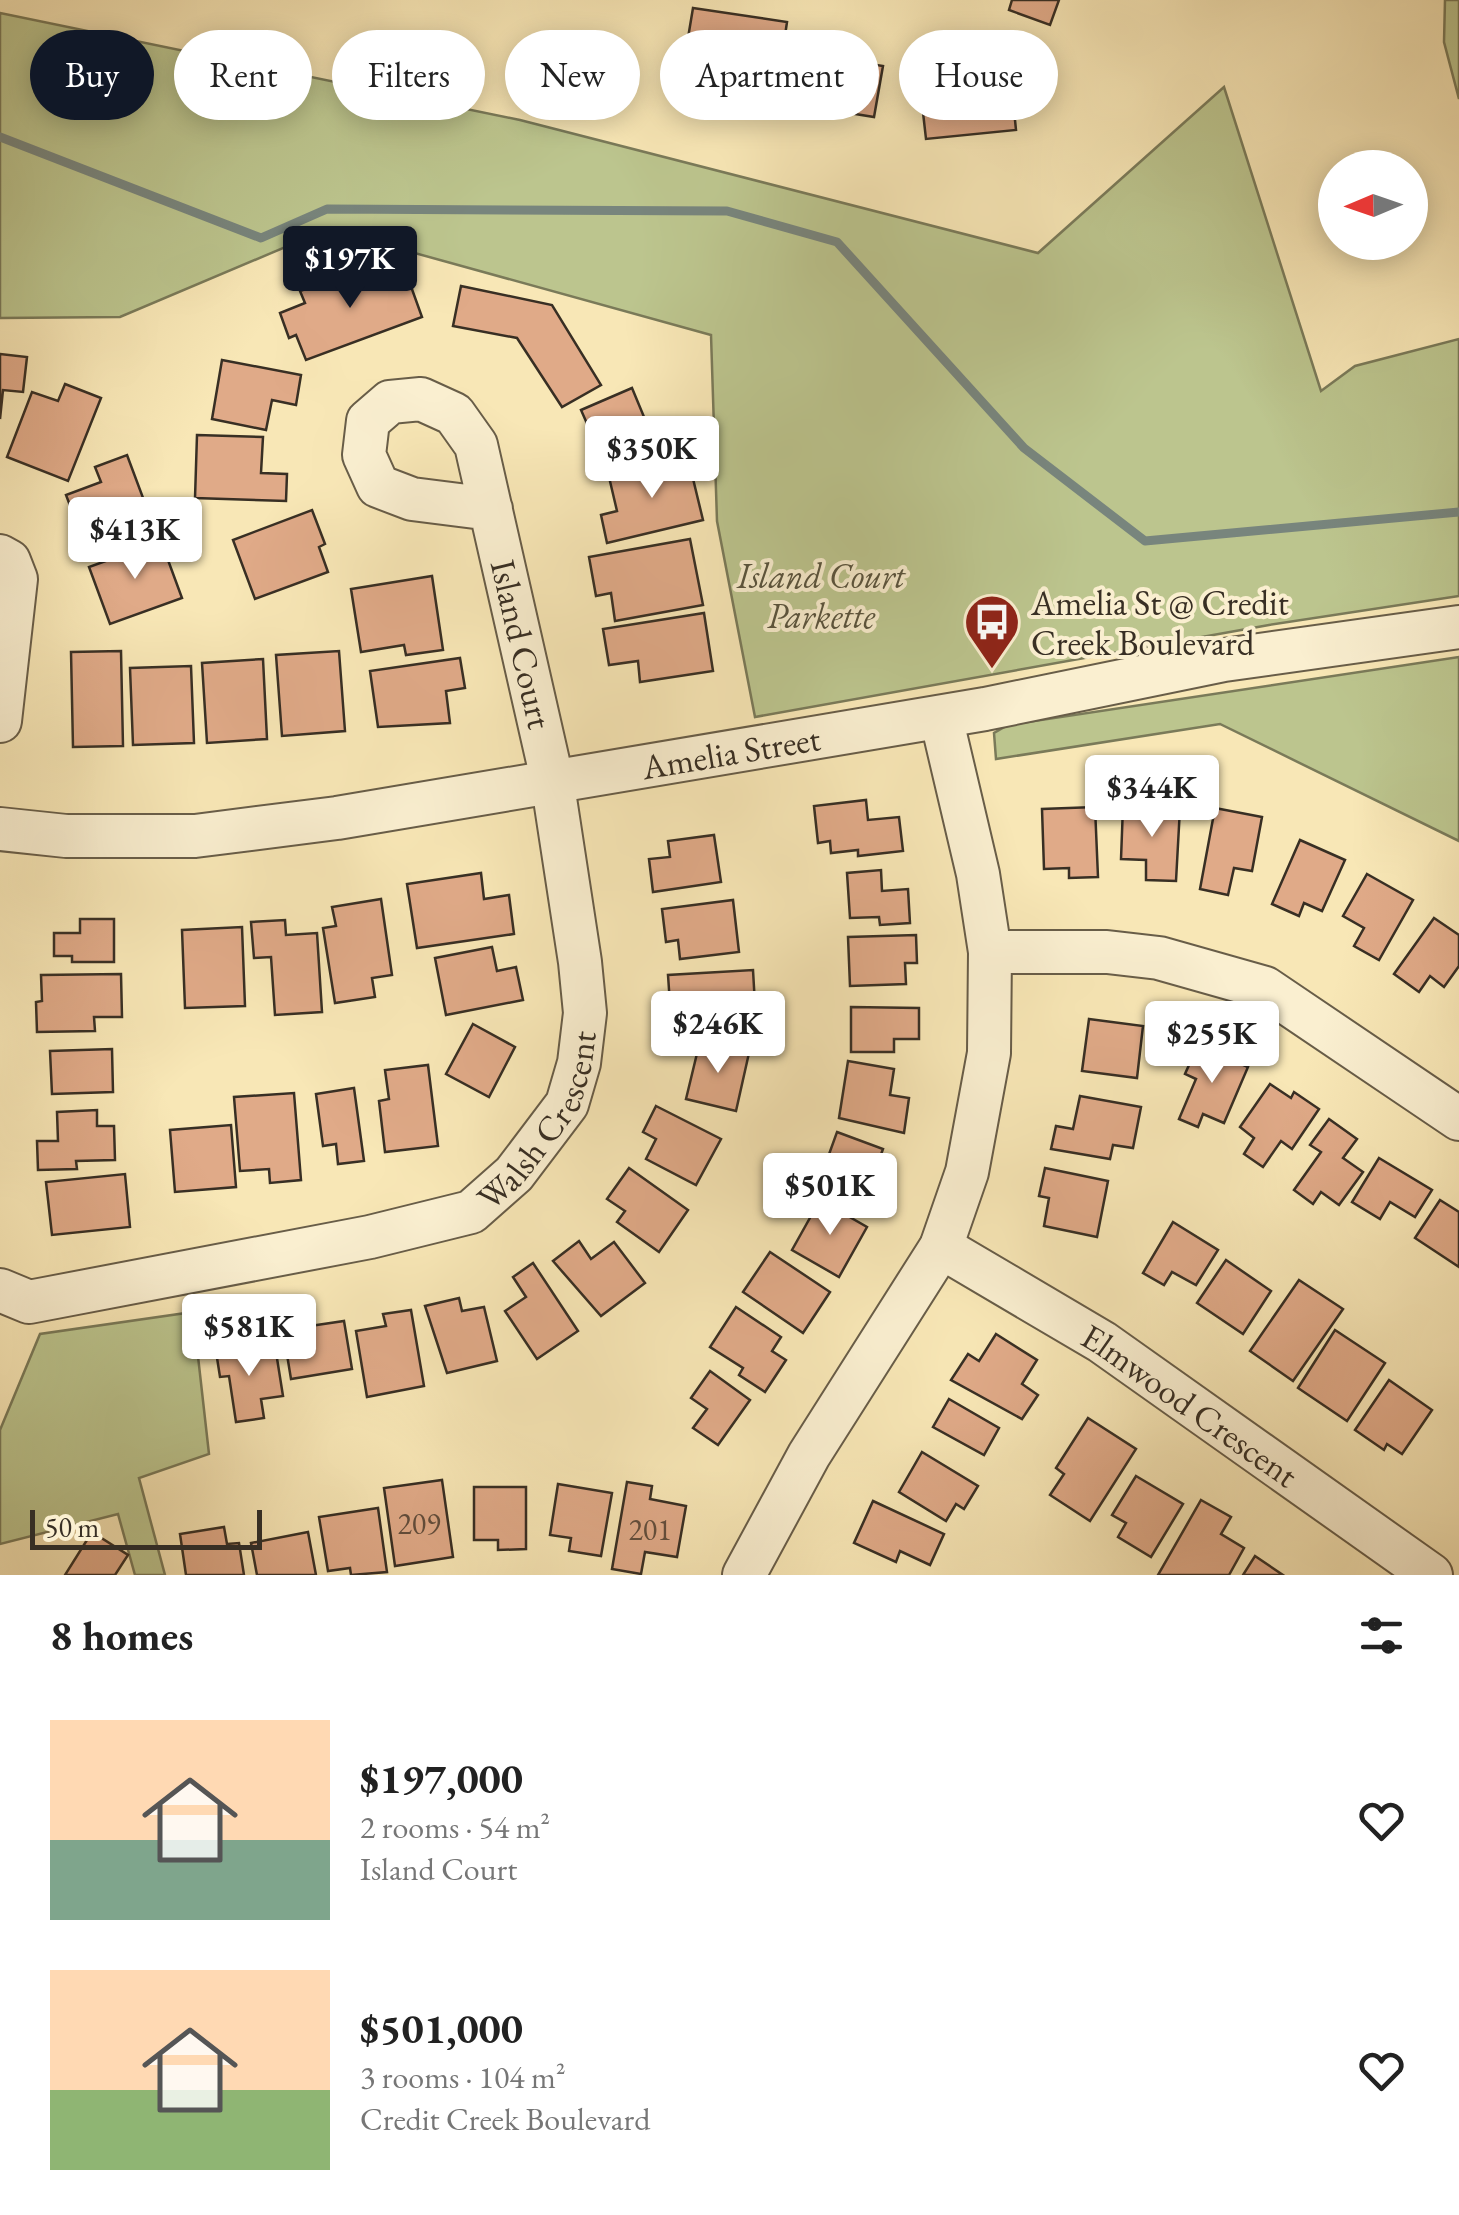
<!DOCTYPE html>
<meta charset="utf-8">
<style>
body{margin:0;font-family:"EB Garamond",serif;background:#f6f6f6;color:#222;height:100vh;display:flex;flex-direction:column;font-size:38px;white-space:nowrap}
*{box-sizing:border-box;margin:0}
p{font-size:32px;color:#767676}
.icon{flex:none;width:55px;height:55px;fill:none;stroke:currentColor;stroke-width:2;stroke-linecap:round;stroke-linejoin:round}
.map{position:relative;height:1575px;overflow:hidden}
.sheet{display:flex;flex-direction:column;background:#fff;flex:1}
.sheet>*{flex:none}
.top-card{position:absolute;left:30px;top:30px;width:1400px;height:90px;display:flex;gap:20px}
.needle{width:65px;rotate:268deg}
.buttons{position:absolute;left:1318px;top:150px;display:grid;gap:20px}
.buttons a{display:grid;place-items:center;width:110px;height:110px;border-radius:50%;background:#fff;box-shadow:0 5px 25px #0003;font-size:50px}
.scale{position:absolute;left:30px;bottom:25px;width:232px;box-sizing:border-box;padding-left:10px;border:5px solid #382f24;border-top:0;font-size:28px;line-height:35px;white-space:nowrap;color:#382f24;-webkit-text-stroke:8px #faefd0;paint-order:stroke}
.price{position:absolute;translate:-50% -85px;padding:0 22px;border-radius:10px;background:#fff;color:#222;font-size:32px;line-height:65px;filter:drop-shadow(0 2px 5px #0008)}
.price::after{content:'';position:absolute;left:50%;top:60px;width:30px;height:22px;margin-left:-15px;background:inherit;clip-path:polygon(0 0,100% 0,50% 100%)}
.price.current{background:#111827;color:#fff}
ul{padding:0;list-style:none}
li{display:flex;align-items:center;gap:30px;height:250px;padding:0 50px}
li span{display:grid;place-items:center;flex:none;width:280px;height:200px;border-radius:0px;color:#555}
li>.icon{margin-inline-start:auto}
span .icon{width:120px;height:120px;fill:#fffc;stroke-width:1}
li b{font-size:42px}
h2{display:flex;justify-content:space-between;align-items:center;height:120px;padding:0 50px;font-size:42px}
.tag{padding:0 35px;border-radius:45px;background:#fff;box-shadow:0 5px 25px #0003;font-size:35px;line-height:90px}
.tag.current{background:#111827;color:#fff}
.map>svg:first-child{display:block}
.green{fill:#bcc58e;stroke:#7a7a59;stroke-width:2.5}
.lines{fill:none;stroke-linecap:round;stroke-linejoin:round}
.stream{stroke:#78857d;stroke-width:9}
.building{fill:#e0aa88;stroke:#382f24;stroke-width:2.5}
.minor-casing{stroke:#685d48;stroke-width:46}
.minor{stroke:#faefd0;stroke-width:42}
.labels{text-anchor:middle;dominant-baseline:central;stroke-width:8;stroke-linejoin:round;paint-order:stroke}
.number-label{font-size:30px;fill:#624e3d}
.park-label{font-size:35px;font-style:italic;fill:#59543e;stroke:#faefd0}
.poi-label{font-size:35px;fill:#382f24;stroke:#faefd0;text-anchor:start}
.street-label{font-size:35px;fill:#382f24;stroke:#faefd0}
</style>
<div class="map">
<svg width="1459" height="1575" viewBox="0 0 1459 1575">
<rect width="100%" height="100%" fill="#f8e7b6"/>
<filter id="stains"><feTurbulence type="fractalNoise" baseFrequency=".002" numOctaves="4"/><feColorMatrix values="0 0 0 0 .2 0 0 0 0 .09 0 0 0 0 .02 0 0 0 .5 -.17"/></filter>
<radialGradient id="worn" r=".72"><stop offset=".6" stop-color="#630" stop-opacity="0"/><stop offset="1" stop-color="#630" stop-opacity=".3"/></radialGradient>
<g class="green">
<path d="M1445 0H1459V99L1444 42Z"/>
<path d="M0 13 520 120 1038 253 1224 87 1321 391 1355 366 1459 339V596L1269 625 755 717 717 521 711 335 328 229 120 317 0 318Z"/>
<path d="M1459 657V841L1220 724 996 759 994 733 1008 725Z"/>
<path d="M193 1312 209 1454 139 1478 165 1575H135L118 1514 0 1544V1430L40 1334Z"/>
</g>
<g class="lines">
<path class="stream" d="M0 137 261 238 327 209 727 211 837 242 1024 448 1145 541 1459 512"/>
</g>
<g class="building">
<path d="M1012 0H1059L1050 25 1009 10Z"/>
<path d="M693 8 787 22 780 70 685 56Z"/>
<path d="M1007 41 1016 130 926 139 919 77 958 73 955 46Z"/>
<path d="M801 53 883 66 874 117 793 104Z"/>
<path d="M404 267 422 317 306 360 296 335 289 338 280 313 305 303 300 291 361 269 365 281Z"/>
<path d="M461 286 552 305 601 385 562 407 517 338 453 326Z"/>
<path d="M0 354 27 357 23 392 3 390 0 419Z"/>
<path d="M222 360 301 375 296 405 272 400 266 430 212 419Z"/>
<path d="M65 384 101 398 68 481 7 457 32 392 58 401Z"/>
<path d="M632 388 654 441 604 462 581 410Z"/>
<path d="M197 435 263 437 261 473 287 474 286 501 195 498Z"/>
<path d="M127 455 155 530 89 555 66 495 101 482 95 467Z"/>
<path d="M688 458 703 520 607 543 601 515 617 511 609 477Z"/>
<path d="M312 510 325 544 319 547 328 572 255 599 233 540Z"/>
<path d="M690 539 703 605 615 621 611 593 596 596 589 557Z"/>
<path d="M161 541 182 598 110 624 89 567Z"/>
<path d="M432 576 443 650 406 655 404 645 361 652 351 589Z"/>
<path d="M704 613 713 671 640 682 638 661 609 665 603 629Z"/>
<path d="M121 651 123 746 73 747 71 652Z"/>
<path d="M339 651 345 731 282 736 276 655Z"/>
<path d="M460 658 465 688 446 691 450 723 378 727 370 671Z"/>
<path d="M263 659 267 739 207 743 202 663Z"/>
<path d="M191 666 194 743 133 745 130 668Z"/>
<path d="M866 800 868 820 899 817 903 851 858 856V850L831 853 830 841 818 843 814 806Z"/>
<path d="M1123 806 1180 808 1176 881 1146 880V860L1121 859Z"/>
<path d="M1095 807 1098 877 1069 878V868L1044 869 1042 809Z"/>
<path d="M1215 808 1262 817 1252 871 1234 868 1228 895 1200 889Z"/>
<path d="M714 835 721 882 653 892 649 859 670 857 668 841Z"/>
<path d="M1300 840 1345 860 1322 911 1304 903 1299 916 1272 904Z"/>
<path d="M881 870 882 891 908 889 910 923 880 925 879 917 850 918 847 873Z"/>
<path d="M481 873 484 899 509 895 514 934 417 948 407 884Z"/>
<path d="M1367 874 1413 900 1379 960 1354 946 1364 928 1343 916Z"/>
<path d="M381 899 392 975 372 978 375 997 335 1003 323 928 336 926 332 907Z"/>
<path d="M733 900 739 952 680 959 678 940 666 942 662 909Z"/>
<path d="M1434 918 1459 935V966L1444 987 1430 976 1419 992 1394 974Z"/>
<path d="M80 919H114V962H72V956H54V933H80Z"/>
<path d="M285 920 286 935 317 933 322 1012 275 1015 271 957 254 958 251 922Z"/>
<path d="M242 927 245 1006 185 1008 182 930Z"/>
<path d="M916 935 917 963H905L906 984 850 986 848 937Z"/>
<path d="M492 947 497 971 516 967 523 1000 446 1015 435 958Z"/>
<path d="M753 970 756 1022 697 1025 696 1003 670 1004 668 975Z"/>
<path d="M121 974 122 1017H94L95 1031 37 1032 36 1002 42 1001 41 975Z"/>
<path d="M851 1007 919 1008V1039H894V1052H851Z"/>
<path d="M1089 1019 1143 1026 1137 1078 1082 1071Z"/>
<path d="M473 1024 515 1047 489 1097 446 1074Z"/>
<path d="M700 1041 749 1053 736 1111 686 1099Z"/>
<path d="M1198 1045 1248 1067 1224 1123 1203 1114 1198 1127 1179 1119 1196 1079 1185 1074Z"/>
<path d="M112 1049 113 1092 52 1094 50 1051Z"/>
<path d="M848 1061 894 1069 890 1095 909 1098 904 1133 839 1118Z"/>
<path d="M428 1065 438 1146 385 1152 379 1101 389 1099 385 1070Z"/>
<path d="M1270 1084 1291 1098 1294 1092 1319 1109 1292 1149 1281 1141 1263 1167 1244 1154 1254 1138 1240 1127Z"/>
<path d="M354 1088 364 1161 338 1164 336 1144 323 1146 316 1094Z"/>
<path d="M294 1093 301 1180 270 1183 269 1169 240 1171 234 1097Z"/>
<path d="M1080 1096 1141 1107 1133 1148 1113 1145 1110 1159 1051 1149 1056 1126 1073 1129Z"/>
<path d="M656 1106 721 1139 696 1185 646 1159 656 1139 643 1132Z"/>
<path d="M97 1110V1126H114L115 1160 76 1161 77 1169 38 1170 37 1141H58L57 1112Z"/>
<path d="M1329 1119 1357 1139 1343 1158 1363 1172 1339 1205 1321 1192 1313 1204 1294 1190 1321 1152 1310 1145Z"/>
<path d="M231 1125 236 1187 175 1192 170 1130Z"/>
<path d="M837 1132 883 1149 874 1174 888 1179 876 1211 845 1199 848 1192 819 1182Z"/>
<path d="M1379 1158 1432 1190 1415 1217 1390 1202 1380 1219 1352 1202Z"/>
<path d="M629 1168 688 1210 659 1252 617 1222 625 1211 607 1199Z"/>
<path d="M1045 1168 1108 1181 1097 1237 1044 1226 1049 1198 1039 1196Z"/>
<path d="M125 1174 130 1227 52 1235 46 1182Z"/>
<path d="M820 1200 867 1227 839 1277 792 1250Z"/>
<path d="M1440 1200 1459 1212V1267L1415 1238Z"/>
<path d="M1173 1222 1218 1250 1196 1285 1172 1272 1164 1285 1143 1273Z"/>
<path d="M579 1241 591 1259 614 1242 645 1283 601 1316 553 1261Z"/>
<path d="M770 1252 830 1292 803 1333 743 1292Z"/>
<path d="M1226 1260 1271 1291 1243 1334 1197 1303Z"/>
<path d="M533 1263 578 1331 537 1359 505 1311 526 1297 513 1277Z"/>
<path d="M1299 1280 1343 1309 1293 1381 1250 1351Z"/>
<path d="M459 1298 462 1311 484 1307 497 1361 447 1373 425 1306Z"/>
<path d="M736 1307 781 1337 772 1351 786 1360 765 1392 739 1375 743 1368 710 1347Z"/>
<path d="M411 1310 424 1386 367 1397 356 1331 386 1326 383 1314Z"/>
<path d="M344 1321 352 1369 291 1379 283 1330Z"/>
<path d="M1335 1330 1385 1363 1347 1421 1298 1388Z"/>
<path d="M996 1334 1037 1360 1022 1384 1038 1395 1022 1419 951 1380 968 1354 979 1361Z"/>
<path d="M245 1341 247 1356 276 1352 283 1396 261 1399 264 1418 236 1422 229 1376 220 1377 215 1345Z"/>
<path d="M710 1371 750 1400 718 1445 693 1428 707 1409 691 1398Z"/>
<path d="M1389 1380 1432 1410 1402 1454 1387 1444 1384 1450 1355 1430Z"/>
<path d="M949 1399 999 1428 984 1455 933 1427Z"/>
<path d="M1088 1418 1136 1449 1090 1521 1050 1495 1064 1474 1056 1468Z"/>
<path d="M922 1452 978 1486 964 1509 956 1504 946 1521 899 1492Z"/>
<path d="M1136 1476 1183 1504 1151 1557 1118 1537 1126 1523 1112 1515Z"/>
<path d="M442 1480 453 1557 395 1566 384 1488Z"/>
<path d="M627 1482 652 1486 650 1499 686 1506 677 1557 645 1552 641 1574 612 1569Z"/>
<path d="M558 1484 612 1493 601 1556 569 1551 571 1538 550 1535Z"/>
<path d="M474 1487H526V1549L498 1550V1540H474Z"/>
<path d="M1201 1500 1231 1517 1221 1534 1244 1548 1229 1575H1158Z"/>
<path d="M873 1501 944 1534 930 1565 900 1551 896 1562 854 1543Z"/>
<path d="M378 1508 387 1572 351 1575 350 1568 328 1571 319 1517Z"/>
<path d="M224 1527 227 1544 239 1543 244 1575H186L180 1534Z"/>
<path d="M92 1532 128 1555 115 1575H65Z"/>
<path d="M308 1532 316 1575H257L251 1543Z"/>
<path d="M1255 1556 1283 1575H1243Z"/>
</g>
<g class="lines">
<g class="minor-casing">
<g id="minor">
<path d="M0 556 9 561 16 579 0 721"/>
<path id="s1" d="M0 829 66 836H195L337 818 985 709 1224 660 1459 627"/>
<path d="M990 952H1107L1159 958 1265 988 1459 1119"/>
<path id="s2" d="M941 1247 1102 1342 1431 1575"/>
<path id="s3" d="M0 1290 29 1302 370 1237 471 1212 514 1174 567 1104 579 1063 585 1013 580 962 552 779 476 445 454 414 421 399 390 402 368 421 364 455 378 486 412 499 491 509"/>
<path d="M744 1575 809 1455 941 1247 967 1172 989 1053 990 952 978 874 941 717"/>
</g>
</g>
<use href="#minor" class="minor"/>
</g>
<defs>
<g id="bus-pin" transform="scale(2.875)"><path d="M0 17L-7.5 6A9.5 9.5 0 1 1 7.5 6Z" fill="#8f2418" stroke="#faefd0"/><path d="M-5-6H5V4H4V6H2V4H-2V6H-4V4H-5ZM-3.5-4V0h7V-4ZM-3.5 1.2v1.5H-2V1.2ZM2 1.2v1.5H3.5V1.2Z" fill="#fff"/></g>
</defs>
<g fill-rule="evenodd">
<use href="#bus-pin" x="992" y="622"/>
</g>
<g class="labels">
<g class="number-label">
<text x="419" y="1523">209</text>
<text x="650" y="1529">201</text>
</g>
<g class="park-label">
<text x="821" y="575">Island Court<tspan x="821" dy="40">Parkette</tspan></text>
</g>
<g class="poi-label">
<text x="1031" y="602">Amelia St @ Credit<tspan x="1031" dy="40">Creek Boulevard</tspan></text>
</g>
<g class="street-label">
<text transform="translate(522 644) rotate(77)">Island Court</text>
<text stroke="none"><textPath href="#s1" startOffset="738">Amelia Street</textPath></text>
<text stroke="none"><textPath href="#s3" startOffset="600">Walsh Crescent</textPath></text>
<text stroke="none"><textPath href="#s2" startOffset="295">Elmwood Crescent</textPath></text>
</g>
</g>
<rect width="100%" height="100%" filter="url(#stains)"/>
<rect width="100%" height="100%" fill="url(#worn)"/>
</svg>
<div class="buttons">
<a><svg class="needle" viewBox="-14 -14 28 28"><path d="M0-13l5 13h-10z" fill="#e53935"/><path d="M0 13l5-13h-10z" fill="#767676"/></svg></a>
</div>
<div class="scale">50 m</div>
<b class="price current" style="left:350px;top:311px">$197K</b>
<b class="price" style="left:652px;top:501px">$350K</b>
<b class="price" style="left:135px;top:582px">$413K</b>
<b class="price" style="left:1152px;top:840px">$344K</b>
<b class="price" style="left:718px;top:1076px">$246K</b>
<b class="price" style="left:1212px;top:1086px">$255K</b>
<b class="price" style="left:830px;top:1238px">$501K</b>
<b class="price" style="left:249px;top:1379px">$581K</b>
<div class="top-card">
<a class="tag current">Buy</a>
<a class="tag">Rent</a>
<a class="tag">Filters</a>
<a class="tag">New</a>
<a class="tag">Apartment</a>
<a class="tag">House</a>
</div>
</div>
<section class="sheet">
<h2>8 homes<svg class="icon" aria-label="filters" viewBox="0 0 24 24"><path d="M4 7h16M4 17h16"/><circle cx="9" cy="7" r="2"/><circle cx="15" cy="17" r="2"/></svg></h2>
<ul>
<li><span style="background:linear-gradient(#ffd9b3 60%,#7fa58c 0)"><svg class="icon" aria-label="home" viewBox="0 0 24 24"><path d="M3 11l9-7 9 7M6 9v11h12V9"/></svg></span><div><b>$197,000</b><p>2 rooms · 54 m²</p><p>Island Court</p></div><svg class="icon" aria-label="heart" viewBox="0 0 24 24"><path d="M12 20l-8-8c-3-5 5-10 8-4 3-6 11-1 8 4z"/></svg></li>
<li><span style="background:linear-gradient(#ffd9b3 60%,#8fb573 0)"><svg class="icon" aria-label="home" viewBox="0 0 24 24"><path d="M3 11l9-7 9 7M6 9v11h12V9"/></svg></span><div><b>$501,000</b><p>3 rooms · 104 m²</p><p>Credit Creek Boulevard</p></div><svg class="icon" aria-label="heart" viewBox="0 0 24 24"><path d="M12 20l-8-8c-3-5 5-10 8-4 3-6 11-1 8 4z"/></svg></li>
</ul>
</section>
